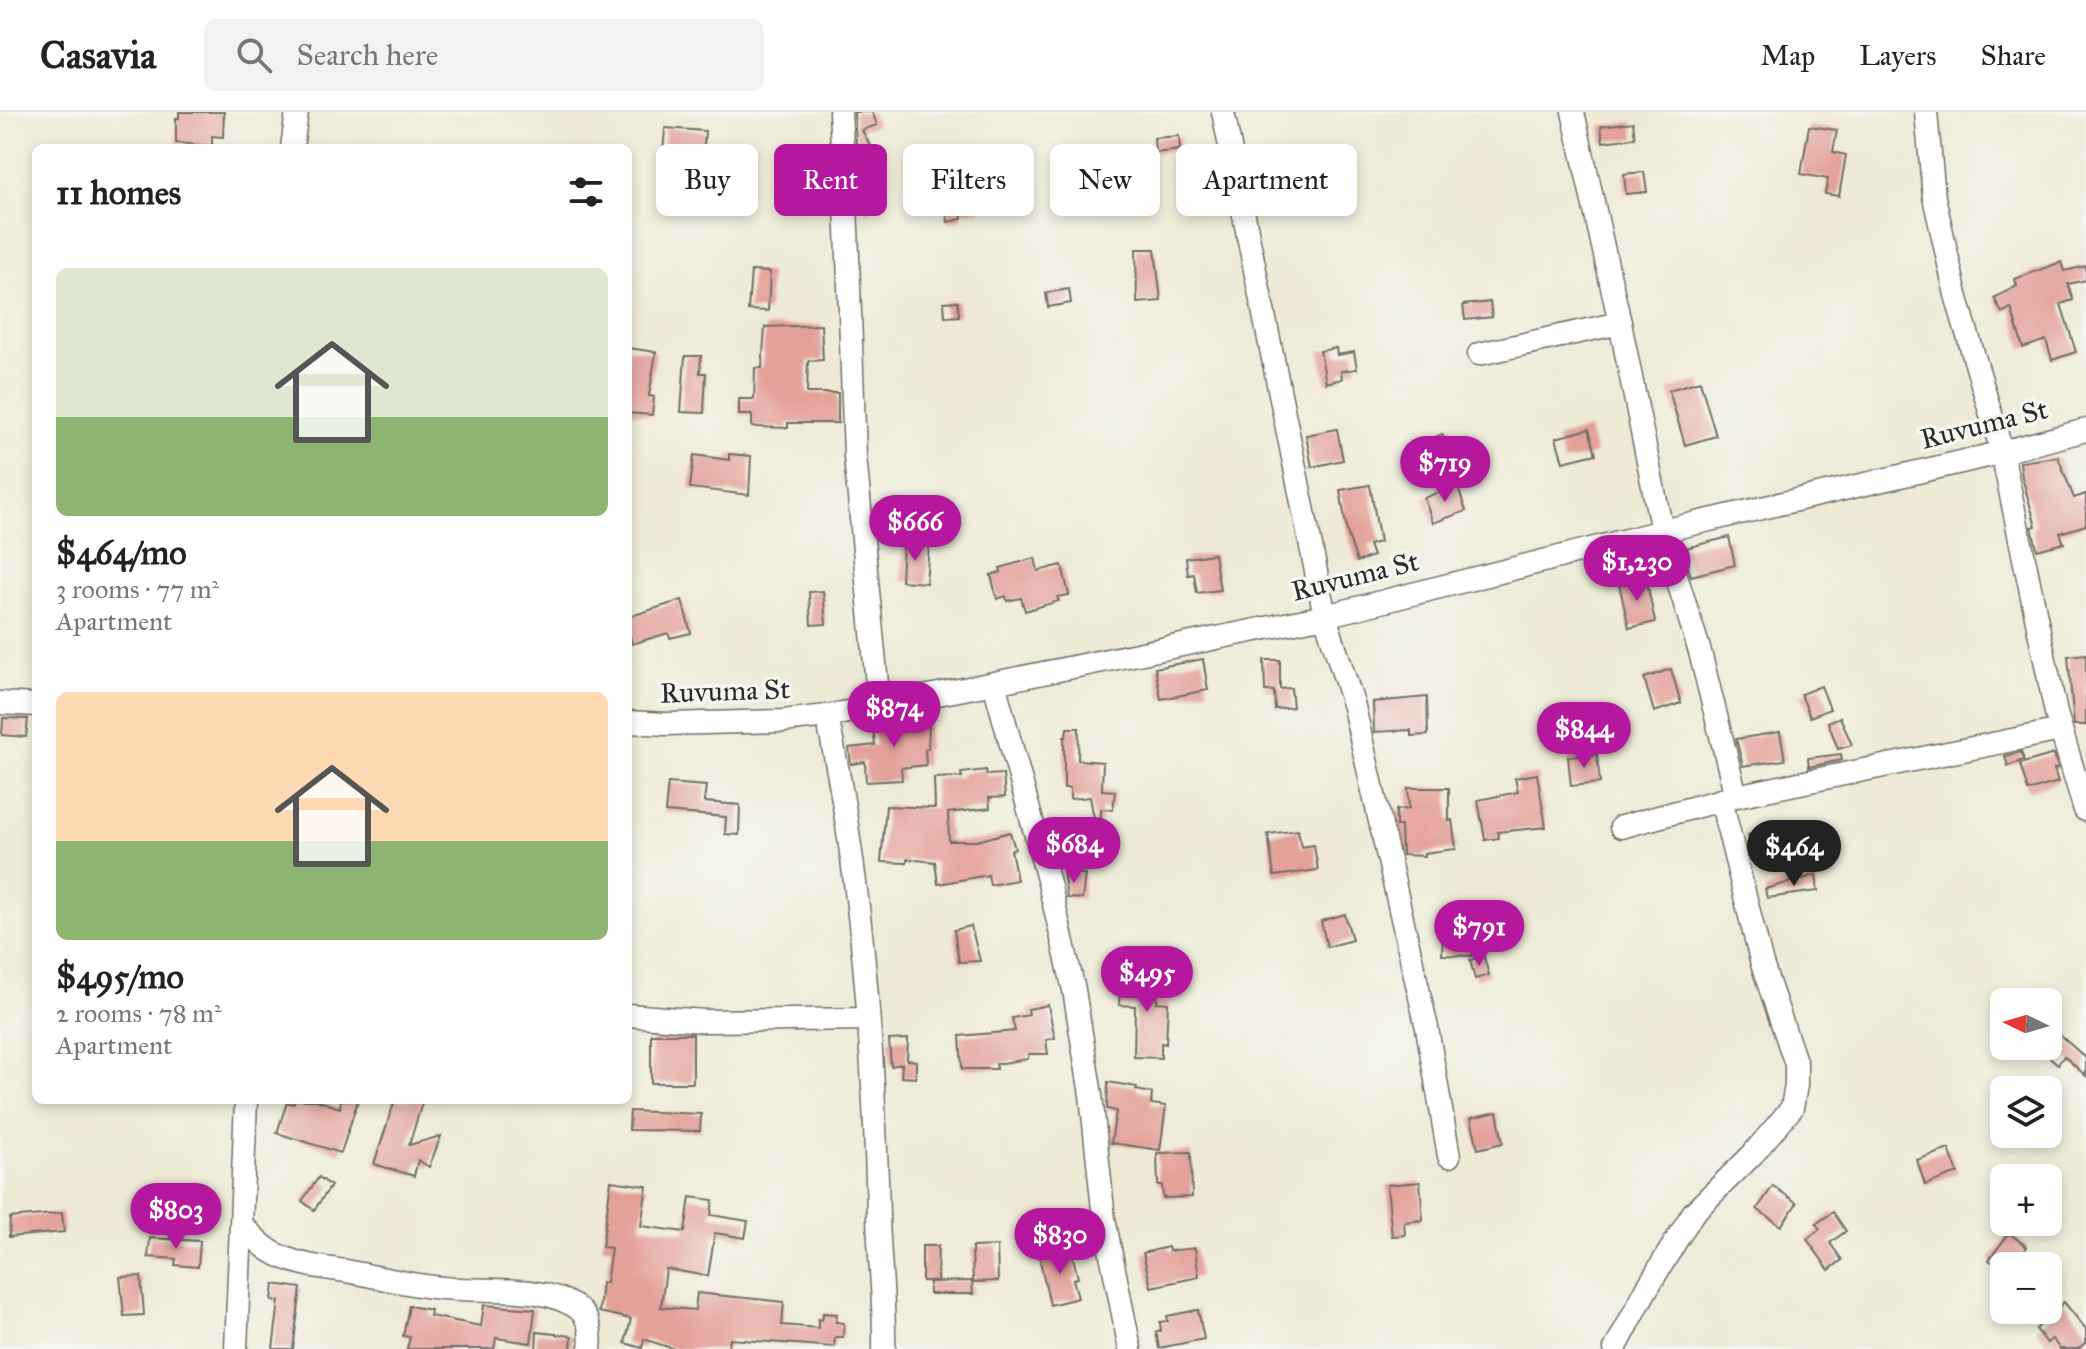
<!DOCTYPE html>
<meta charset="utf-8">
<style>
body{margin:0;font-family:"IM FELL Great Primer",serif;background:#f2f2f2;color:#222;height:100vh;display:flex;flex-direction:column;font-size:30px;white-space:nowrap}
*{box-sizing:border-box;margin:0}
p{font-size:26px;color:#767676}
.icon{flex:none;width:44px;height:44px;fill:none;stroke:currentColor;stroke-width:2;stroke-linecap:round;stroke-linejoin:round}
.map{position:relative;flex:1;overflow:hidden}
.sheet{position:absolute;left:32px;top:32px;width:600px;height:960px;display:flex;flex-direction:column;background:#fff;border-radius:12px;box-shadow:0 4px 12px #0003}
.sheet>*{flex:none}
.hud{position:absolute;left:656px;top:32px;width:760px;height:72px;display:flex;gap:16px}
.needle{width:52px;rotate:275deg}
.tools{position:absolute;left:1990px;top:876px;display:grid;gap:16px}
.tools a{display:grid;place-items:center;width:72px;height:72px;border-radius:12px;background:#fff;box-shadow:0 4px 12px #0003;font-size:40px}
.price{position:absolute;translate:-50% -68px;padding:0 18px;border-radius:28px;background:#b5179e;color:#fff;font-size:26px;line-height:52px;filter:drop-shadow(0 2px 4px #0008)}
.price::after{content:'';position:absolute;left:50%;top:48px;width:24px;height:18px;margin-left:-12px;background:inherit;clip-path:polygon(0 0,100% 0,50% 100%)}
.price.current{background:#222;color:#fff}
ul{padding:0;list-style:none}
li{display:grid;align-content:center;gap:16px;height:424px;padding:0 24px}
li span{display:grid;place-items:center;height:248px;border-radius:12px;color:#555}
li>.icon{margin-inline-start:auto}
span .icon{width:144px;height:144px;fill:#fffc;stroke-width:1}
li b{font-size:34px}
h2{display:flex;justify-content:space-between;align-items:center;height:96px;padding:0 24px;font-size:34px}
.chip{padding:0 28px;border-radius:12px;background:#fff;box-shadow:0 4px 12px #0003;font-size:28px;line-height:72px}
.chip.current{background:#b5179e;color:#fff}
header{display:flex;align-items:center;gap:48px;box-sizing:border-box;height:112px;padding:0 40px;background:#fff;border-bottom:2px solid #e0e0e0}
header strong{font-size:38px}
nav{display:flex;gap:44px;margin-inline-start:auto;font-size:28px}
.search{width:560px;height:72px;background:#f2f2f2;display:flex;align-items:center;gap:20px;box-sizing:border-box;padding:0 28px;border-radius:12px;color:#767676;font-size:30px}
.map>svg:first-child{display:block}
.building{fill:#e3a19a}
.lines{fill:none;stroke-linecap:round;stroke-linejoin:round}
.minor-casing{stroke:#6f6e66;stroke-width:25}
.minor{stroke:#fff;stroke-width:22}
.labels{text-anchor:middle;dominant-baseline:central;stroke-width:7;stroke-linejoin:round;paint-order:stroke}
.street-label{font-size:28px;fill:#2b2b2b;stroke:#f6f6f2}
</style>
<header>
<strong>Casavia</strong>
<div class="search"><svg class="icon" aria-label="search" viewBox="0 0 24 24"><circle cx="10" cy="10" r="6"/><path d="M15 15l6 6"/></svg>Search here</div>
<nav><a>Map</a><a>Layers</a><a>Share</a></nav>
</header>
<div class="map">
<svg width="2086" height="1237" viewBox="0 0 2086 1237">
<rect width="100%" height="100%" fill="#f6f6f2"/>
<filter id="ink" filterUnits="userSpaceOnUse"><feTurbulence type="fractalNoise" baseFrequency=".0125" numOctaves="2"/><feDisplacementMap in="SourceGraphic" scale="16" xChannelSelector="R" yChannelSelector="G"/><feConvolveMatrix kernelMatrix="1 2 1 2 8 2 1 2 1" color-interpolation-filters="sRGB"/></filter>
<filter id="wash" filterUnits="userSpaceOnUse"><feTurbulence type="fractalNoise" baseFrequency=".006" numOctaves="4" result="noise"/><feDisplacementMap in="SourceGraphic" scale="32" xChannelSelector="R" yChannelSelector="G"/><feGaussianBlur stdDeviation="1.8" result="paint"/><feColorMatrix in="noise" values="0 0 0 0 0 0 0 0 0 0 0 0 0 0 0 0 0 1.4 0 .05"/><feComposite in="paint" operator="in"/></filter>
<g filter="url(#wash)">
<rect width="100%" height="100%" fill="#eeead5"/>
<g id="blocks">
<g class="building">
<path d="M179 0H224L223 25 212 24V34L176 31V6H179Z"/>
<path d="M854 0H872L877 13 862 18 872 37 871 100H866L859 76Z"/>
<path d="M1633 10 1635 26 1603 30 1601 14Z"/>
<path d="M1809 14 1837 18 1833 40 1846 43 1839 84 1825 82 1828 67 1801 62Z"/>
<path d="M665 16 705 19 703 48 685 47 684 59 662 57Z"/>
<path d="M1179 24 1180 38 1155 41 1154 26Z"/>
<path d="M1644 60 1647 80 1626 82 1624 62Z"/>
<path d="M979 77 980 99 961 100 962 107 948 110 943 81Z"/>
<path d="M1136 137H1155L1161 189 1137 191Z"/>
<path d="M2061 150 2064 159 2086 154V168L2068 172 2073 188 2061 192 2076 240 2052 248 2046 228 2023 236 2011 196 2002 201 1994 186 2017 174 2015 167Z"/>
<path d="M751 159 770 160 768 199 748 198Z"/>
<path d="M1069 177 1071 191 1048 195 1046 181Z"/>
<path d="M958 189 959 204 945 205 944 190Z"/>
<path d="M1490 190 1492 205 1465 208 1463 193Z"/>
<path d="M821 213 823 248 808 249 807 281H838V311H788V316L752 315V303H739V287H754L755 256H762L765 215Z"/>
<path d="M628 236 656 240 649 284 654 285 652 303 628 301Z"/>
<path d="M1336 236 1337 243 1354 240 1357 257 1341 259 1342 267 1326 271 1320 239Z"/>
<path d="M685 244H701L700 261H706L704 301 681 300Z"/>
<path d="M1700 269 1716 324 1685 333 1669 278Z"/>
<path d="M1337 317 1343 348 1312 355 1306 323Z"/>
<path d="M1589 317 1596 342 1563 350 1556 326Z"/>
<path d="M1442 322 1448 336 1411 354 1404 340Z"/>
<path d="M729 342 751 344 749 383 690 376 694 343 729 348Z"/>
<path d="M2058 345 2074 386 2086 382V413L2060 421 2064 431 2037 438 2032 415 2036 414 2022 365 2020 350Z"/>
<path d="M1370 373 1380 430 1369 433 1373 444 1357 450 1347 420 1340 378Z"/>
<path d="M1457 373 1466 399 1433 411 1424 386Z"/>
<path d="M1729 425 1735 453 1691 464 1682 437Z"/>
<path d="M903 432 929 434 926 471 901 469Z"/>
<path d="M1214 442 1220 478 1197 481 1194 462 1188 463 1186 446Z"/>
<path d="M1035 446 1038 459 1062 453 1069 483 1057 485 1059 489 1025 499 1021 486 1007 489 1006 484 997 487 991 463 1001 460 1000 456Z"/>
<path d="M1646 466 1655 510 1629 516 1619 472Z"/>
<path d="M823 479 826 512 811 513 809 480Z"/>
<path d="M682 488 691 521 670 526 668 521 632 532 628 518V505Z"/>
<path d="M2086 542V613H2074L2068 544Z"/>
<path d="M1203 547 1208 578 1161 587 1155 556Z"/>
<path d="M1264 548H1280V577L1291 576 1293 595 1275 597 1274 579H1265Z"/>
<path d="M1671 557 1681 591 1654 600 1644 566Z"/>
<path d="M1821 574 1830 597 1810 605 1801 582Z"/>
<path d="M1427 585 1428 623 1411 624V618L1374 620 1373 590Z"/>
<path d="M922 599 924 612 929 613 928 637H925L926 653 901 656 902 668 866 670 865 650 851 652 849 636 875 633 873 614 896 612 895 605Z"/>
<path d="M1840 605 1852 633 1838 637 1828 610Z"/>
<path d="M3 606 28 607 26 625 2 623Z"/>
<path d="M1067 616H1079L1078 648 1103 650 1102 678 1115 679 1113 698 1101 697V711L1095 712 1090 685 1070 687V676H1064V625H1066Z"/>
<path d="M1780 620 1785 648 1743 654 1736 627Z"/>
<path d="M2021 640 2024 648 2008 654 2005 644Z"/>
<path d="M1597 642 1600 671 1571 674 1568 645Z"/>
<path d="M1841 642 1842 648 1809 655 1808 646Z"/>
<path d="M2054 642 2058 656 2054 657 2058 670 2028 679 2020 652Z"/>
<path d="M986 658 987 663 1003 662 1005 685 989 686 990 696 948 701 949 729H977L1010 720 1015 737 1011 738 1017 768 990 773 988 763 938 772 935 750 907 747V751L881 750 886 694 935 696 934 666 962 665 961 661Z"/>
<path d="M1537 662 1546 715 1498 720 1499 726 1485 728 1478 688 1518 680 1515 666Z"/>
<path d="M668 671 706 674 704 690 740 693 739 723 725 722 726 705 665 700Z"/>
<path d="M1408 676H1449V709L1452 708 1456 737 1424 741V744L1402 743 1401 714H1396V698L1409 697Z"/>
<path d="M1803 710 1809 736 1755 750 1748 723Z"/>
<path d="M1298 718 1301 735 1314 733 1318 758 1274 764 1268 722Z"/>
<path d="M1063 760 1085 762 1082 787 1067 786Z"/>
<path d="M1816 763 1818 779 1767 786 1765 777Z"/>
<path d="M1345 802 1352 828 1327 835 1321 809Z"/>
<path d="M971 814 980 849 959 850 954 818Z"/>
<path d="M1443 822 1473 823 1472 844 1442 843Z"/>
<path d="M1484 845 1489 863 1475 867 1470 848Z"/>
<path d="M1132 858 1157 859V890L1168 891 1166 932 1161 931V946L1134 945 1135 894 1119 893 1120 879 1133 880Z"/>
<path d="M1048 893 1055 926 1046 928 1048 942H1028V947L996 952 997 957H962L960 924 1015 919 1012 906 1029 903 1028 897Z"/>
<path d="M2054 918 2086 946V964L2064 944 2058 952 2046 942 2052 934 2048 931V925Z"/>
<rect x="651" y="922" width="42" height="49"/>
<path d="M908 927 907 948 916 949V966L901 965 902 952 891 954 889 928Z"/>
<path d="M1108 970 1137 975 1136 978 1152 981 1151 992 1166 994 1160 1038 1111 1031 1116 999 1107 997Z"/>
<path d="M295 988H316L340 996 341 988H358L341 1041 277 1021 287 990 293 992Z"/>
<path d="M395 988H423L409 1033 441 1024 429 1055 418 1048 414 1064 374 1052Z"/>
<path d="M630 999 701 1002 700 1019 629 1018Z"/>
<path d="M1497 1000 1503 1031 1478 1037 1471 1006Z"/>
<path d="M1949 1037 1958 1061 1925 1073 1917 1048Z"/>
<path d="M1191 1040 1192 1085 1163 1086 1162 1073H1158L1157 1041Z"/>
<path d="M319 1065 331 1074 314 1098 302 1089Z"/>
<path d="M611 1069 647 1074 641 1114 685 1120 690 1085 713 1088 711 1103 748 1109 745 1126 715 1121 708 1164 666 1157 661 1195 695 1198 697 1181 784 1190 782 1213 818 1216V1207L822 1208 823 1201 837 1202 836 1210 844 1211 843 1225H835L834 1235 730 1227 727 1237H674L644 1227 642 1236 625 1231 631 1207 599 1200 602 1171H606L611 1136 602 1135Z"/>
<path d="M1420 1070 1423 1108 1404 1110 1405 1123 1392 1124 1387 1073Z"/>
<path d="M1773 1074 1797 1091 1781 1114 1757 1097Z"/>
<path d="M1833 1100 1846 1119 1830 1131 1842 1148 1829 1158 1807 1127 1820 1117 1816 1112Z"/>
<path d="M62 1101 64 1120 9 1125 10 1106Z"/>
<path d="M2009 1121 2027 1135 2013 1154H1998L1989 1148Z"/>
<path d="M150 1126 200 1129 198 1155 175 1153 176 1147 148 1145Z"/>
<path d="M922 1134H938L937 1169H922Z"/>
<path d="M997 1134 998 1169 973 1170 972 1135Z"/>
<path d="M1168 1135 1169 1139 1195 1136 1199 1165 1151 1175 1143 1141Z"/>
<path d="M1071 1137 1078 1166 1073 1167 1078 1186 1050 1193 1039 1145Z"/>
<path d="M141 1164 144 1203 124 1204 120 1165Z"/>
<path d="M972 1169 973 1182H929V1170Z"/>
<path d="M274 1172 301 1176 293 1237H273L279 1189 272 1188Z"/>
<path d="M2064 1190 2086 1217V1231L2079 1237H2060L2052 1227 2047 1231 2036 1217Z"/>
<path d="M484 1193 535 1197 531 1231 496 1226 494 1237H407L410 1225 403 1224 409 1194 431 1198 430 1204 481 1214Z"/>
<path d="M1198 1198 1204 1227 1159 1236 1156 1220 1161 1219 1160 1210 1168 1209 1167 1204Z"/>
<path d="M537 1220 572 1224 571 1237H536Z"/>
</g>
</g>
</g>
<g filter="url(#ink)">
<use href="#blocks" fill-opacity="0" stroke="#6f6e66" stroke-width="2"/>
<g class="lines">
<g class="minor-casing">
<g id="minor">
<path d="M840 0 847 116 855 344 879 593"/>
<path d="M1223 0 1325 504 1354 595 1427 916 1449 1044"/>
<path d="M1573 0 1620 211 1662 419 1700 540 1736 684"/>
<path d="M1926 0 1934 85 1956 183 2002 340 2056 601 2085 698"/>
<path d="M292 36 297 0"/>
<path d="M1479 242 1620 211"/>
<path d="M994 571 1049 771 1074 878 1091 983 1104 1107 1130 1237"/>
<path d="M0 591 36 593"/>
<path d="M827 604C862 768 874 936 878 1104 879 1148 885 1192 884 1237"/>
<path d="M628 610 665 612 783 609 827 604 994 571 1325 504 1662 419 1987 344 2086 318"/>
<path d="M1621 715 1736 684 2061 618"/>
<path d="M628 903 704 909 868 907"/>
<path d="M242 1113C254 1125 264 1137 280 1144 302 1154 327 1156 351 1160 388 1167 422 1176 460 1177 496 1179 542 1174 574 1194 590 1204 592 1220 590 1237"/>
<path d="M236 1237 246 988"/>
<path d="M1615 1237 1646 1178 1693 1101 1752 1043 1792 996 1796 973V952L1762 852 1721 688"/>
</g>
</g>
<use href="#minor" class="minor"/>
</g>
</g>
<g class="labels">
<g class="street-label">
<text transform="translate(1984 312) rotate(-14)">Ruvuma St</text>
<text transform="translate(1355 464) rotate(-14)">Ruvuma St</text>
<text transform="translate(725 579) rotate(-2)">Ruvuma St</text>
</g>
</g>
</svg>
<div class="tools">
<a><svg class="needle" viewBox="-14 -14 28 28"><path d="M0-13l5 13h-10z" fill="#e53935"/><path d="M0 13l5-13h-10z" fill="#767676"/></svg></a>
<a><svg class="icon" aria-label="layers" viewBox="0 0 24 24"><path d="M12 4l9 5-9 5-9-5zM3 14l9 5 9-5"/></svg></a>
<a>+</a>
<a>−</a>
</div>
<b class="price" style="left:1445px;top:392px">$719</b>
<b class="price" style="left:915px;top:451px">$666</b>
<b class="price" style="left:1637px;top:491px">$1,230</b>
<b class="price" style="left:894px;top:637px">$874</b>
<b class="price" style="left:1584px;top:658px">$844</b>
<b class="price" style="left:1074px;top:773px">$684</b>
<b class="price current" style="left:1794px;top:776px">$464</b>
<b class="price" style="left:1479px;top:856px">$791</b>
<b class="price" style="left:1147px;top:902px">$495</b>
<b class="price" style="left:176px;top:1139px">$803</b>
<b class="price" style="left:1060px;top:1164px">$830</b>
<div class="hud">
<a class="chip">Buy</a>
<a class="chip current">Rent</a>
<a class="chip">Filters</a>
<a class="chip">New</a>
<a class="chip">Apartment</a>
</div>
<section class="sheet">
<h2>11 homes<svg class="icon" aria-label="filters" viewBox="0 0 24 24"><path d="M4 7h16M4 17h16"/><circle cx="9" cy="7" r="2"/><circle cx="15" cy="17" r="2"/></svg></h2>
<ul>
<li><span style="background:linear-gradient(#dfe7d0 60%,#8fb573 0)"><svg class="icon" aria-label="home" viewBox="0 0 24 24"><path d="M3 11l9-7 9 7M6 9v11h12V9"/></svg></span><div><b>$464/mo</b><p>3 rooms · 77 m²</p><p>Apartment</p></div></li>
<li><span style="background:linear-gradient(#ffd9b3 60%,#8fb573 0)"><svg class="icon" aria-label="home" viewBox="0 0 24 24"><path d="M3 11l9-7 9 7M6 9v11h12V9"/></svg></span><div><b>$495/mo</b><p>2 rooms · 78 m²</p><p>Apartment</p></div></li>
</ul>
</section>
</div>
